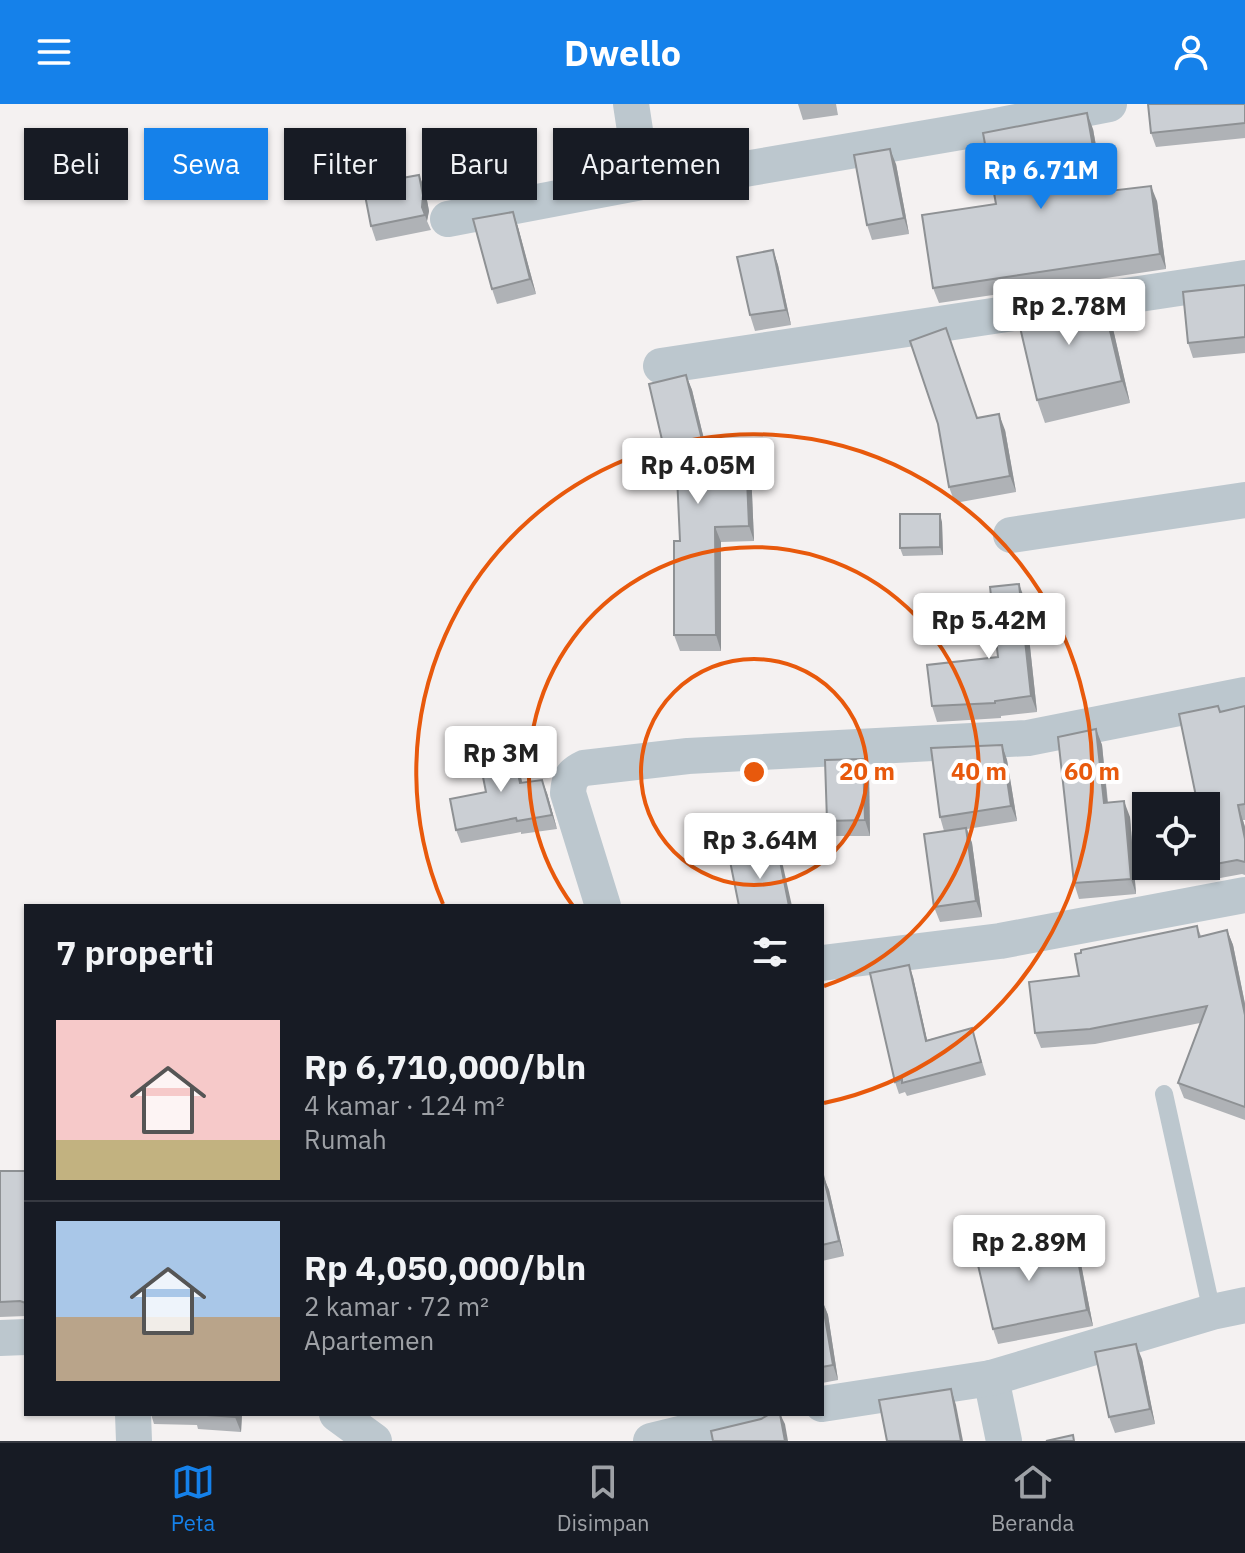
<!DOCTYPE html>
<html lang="id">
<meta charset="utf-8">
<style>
body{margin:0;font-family:"IBM Plex Sans",sans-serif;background:#242831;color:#f1f3f6;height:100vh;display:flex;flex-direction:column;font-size:30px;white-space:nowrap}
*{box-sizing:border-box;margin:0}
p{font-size:26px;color:#9ea1a6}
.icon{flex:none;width:44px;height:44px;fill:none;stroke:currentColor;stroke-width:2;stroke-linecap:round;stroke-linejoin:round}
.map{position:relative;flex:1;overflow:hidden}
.panel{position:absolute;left:24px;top:800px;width:800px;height:512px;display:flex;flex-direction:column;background:#171b24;border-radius:0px;box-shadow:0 2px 6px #0004}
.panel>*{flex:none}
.guide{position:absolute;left:24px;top:24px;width:800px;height:72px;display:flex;gap:16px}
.fabs{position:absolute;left:1132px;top:688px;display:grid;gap:16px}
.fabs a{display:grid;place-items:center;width:88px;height:88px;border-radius:0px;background:#171b24;box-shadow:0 2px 6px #0004;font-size:40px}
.price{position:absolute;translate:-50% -68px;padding:0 18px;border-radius:8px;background:#fff;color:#222;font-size:26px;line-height:52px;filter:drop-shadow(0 2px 4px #0008)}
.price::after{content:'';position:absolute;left:50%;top:48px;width:24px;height:18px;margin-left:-12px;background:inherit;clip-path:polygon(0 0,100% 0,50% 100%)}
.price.current{background:#1581ea;color:#fff}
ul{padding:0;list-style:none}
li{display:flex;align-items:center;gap:24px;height:200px;padding:0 32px}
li+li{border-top:2px solid #363941}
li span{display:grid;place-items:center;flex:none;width:224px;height:160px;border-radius:0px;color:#555}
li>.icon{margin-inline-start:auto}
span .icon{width:96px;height:96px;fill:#fffc;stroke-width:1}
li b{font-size:34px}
h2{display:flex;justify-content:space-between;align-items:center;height:96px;padding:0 32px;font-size:34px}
.chip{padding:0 28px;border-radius:0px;background:#171b24;box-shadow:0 2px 6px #0004;font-size:28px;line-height:72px}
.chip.current{background:#1581ea;color:#fff}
header{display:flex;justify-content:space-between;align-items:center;height:104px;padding:0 32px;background:#1581ea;color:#fff;font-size:36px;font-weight:700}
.dock{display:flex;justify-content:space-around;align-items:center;height:112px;border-top:2px solid #363941;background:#171b24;font-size:22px;color:#9ea1a6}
.dock a{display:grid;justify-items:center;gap:4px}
.dock .current{color:#1581ea}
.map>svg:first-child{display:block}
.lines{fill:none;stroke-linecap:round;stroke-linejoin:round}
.lane{stroke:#bcc7ce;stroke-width:18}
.street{stroke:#bcc7ce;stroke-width:36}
.wall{fill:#afb2b6}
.shaded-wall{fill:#8e9194}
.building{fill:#cbcfd4;stroke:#8e9194;stroke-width:2}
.ring{fill:none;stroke:#e8590c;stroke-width:4}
.centre{fill:#e8590c;stroke:#fff;stroke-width:4}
.ring-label{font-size:24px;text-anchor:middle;font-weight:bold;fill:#e8590c;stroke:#fff;stroke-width:8;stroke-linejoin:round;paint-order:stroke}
</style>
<header><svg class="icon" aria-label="menu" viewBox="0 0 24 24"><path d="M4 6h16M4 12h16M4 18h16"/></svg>Dwello<svg class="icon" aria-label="person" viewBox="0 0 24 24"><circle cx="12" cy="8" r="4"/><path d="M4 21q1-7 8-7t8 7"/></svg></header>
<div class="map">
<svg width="1245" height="1337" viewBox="0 0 1245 1337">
<rect width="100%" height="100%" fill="#f4f1f1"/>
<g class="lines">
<path class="lane" d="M1164 990 1212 1208"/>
<g class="street">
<path d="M631 0 641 66 652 76"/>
<path d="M448 115 652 76 662 78 680 76 996 22 1109 0"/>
<path d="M661 262 1245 174"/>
<path d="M1011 431 1245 396"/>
<path d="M603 802 568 689C569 676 571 670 584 664L688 652 1028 634 1245 591"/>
<path d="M822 859 1000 837 1245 791"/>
<path d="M0 1234 26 1233"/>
<path d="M991 1274 1004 1337"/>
<path d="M822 1300 991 1274 1212 1208 1245 1201"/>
<path d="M133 1310 134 1337"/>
<path d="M337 1310 374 1337"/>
<path d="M651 1337 762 1310"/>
</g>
</g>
<g class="wall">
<path d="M798 0H836L838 11 803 16Z"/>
<path d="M1245 0V34L1156 43 1151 29Z"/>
<path d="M1093 25 1104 88 1157 97 1166 165 939 199 933 184 996 100Z"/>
<path d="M896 60 909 130 872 136 867 121Z"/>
<path d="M419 71 425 86 429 107 427 117 431 126 376 137 371 122Z"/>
<path d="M513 108 518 123 536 190 497 200 492 185Z"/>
<path d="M773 146 778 161 791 221 755 227 750 211Z"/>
<path d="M1245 181V249L1193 254 1188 239Z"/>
<path d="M1102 193 1111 216 1130 299 1045 319 1037 296Z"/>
<path d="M686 271 692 286 708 352 751 366 754 437 721 438V547H680L674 531 680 437 677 367 672 368 666 353Z"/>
<path d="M977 314 1005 326 1016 388 955 399 949 383Z"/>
<path d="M942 418 943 451 903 452 900 444Z"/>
<path d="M1025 496 1037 608 1001 612V614L937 618 932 602 998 553Z"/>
<path d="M1245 602V716H1243L1245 723V771L1242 770 1215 775 1210 761 1221 608Z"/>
<path d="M1096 625 1102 641 1108 698 1130 713 1136 790 1079 795 1074 779Z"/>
<path d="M1002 641 1007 656 1017 717 967 725 972 739 982 813 940 818 934 803 944 727 940 713Z"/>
<path d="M517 654 522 679 547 689 557 725 521 730V728L461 739 456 726 486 688Z"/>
<path d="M863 655 869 670 870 732H833L827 717Z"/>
<path d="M1197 822 1201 832 1227 826 1233 841 1245 900V1016L1184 994 1178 979 1200 919 1095 940 1041 944 1035 929 1079 872Z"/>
<path d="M913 873 927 936 972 924 986 971 907 992 905 988 899 990 895 978Z"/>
<path d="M0 1067H26V1212L0 1213Z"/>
<path d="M822 1071 829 1086 844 1152 822 1157Z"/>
<path d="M1036 1153 1081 1160 1093 1222 998 1240 993 1225Z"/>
<path d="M822 1196 828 1211 838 1276 822 1279Z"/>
<path d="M1142 1255 1155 1320 1115 1329 1109 1313Z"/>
<path d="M151 1310H242L241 1328 198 1325 197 1321 154 1320Z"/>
</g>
<g class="shaded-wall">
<path d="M1087 9 1093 25 1107 104 1101 88Z"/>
<path d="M890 45 896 60 909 130 904 114Z"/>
<path d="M419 71 425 86 429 107 427 117 422 103Z"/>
<path d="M1151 82 1157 97 1166 165 1160 150Z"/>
<path d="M513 108 518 123 536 190 530 175Z"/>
<path d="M773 146 778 161 791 221 786 206Z"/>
<path d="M1102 193 1111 216 1130 299 1122 277Z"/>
<path d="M686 271 692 286 712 368 706 352Z"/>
<path d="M999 310 1005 326 1016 388 1010 372Z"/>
<path d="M746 351 751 366 754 437 749 422Z"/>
<path d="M940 410 942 418 943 451 940 443Z"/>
<path d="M715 423 721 438V547L716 531Z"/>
<path d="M1019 480 1025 496 1037 608 1031 592Z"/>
<path d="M1096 625 1102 641 1109 714 1104 699Z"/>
<path d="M512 641 517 654 525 692 520 679Z"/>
<path d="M1002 641 1007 656 1017 717 1011 702Z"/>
<path d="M863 655 869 670 870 732 865 716Z"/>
<path d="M542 676 547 689 557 725 552 711Z"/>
<path d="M1124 697 1130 713 1136 790 1131 775Z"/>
<path d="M1238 701 1245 723V735Z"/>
<path d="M966 724 972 739 982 813 976 797Z"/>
<path d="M778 747 783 762 792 802H789Z"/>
<path d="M1227 826 1233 841 1245 900V911Z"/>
<path d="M909 861 913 873 930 949 926 937Z"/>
<path d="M823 1071 829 1086 844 1152 839 1137Z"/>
<path d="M1076 1145 1081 1160 1093 1222 1087 1206Z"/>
<path d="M822 1196 828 1211 838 1276 833 1261Z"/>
<path d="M1136 1240 1142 1255 1155 1320 1150 1305Z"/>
<path d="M951 1285 956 1301 963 1337H961Z"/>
<path d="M235 1310H242L241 1328 235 1313Z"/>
<path d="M780 1310 785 1320 788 1337H785Z"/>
</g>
<g class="building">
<path d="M1148 0H1245V19L1151 29Z"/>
<path d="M1087 9 1101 88 1151 82 1160 150 933 184 922 111 996 100 983 29Z"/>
<path d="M890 45 904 114 867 121 854 51Z"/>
<path d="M419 71 423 91 422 103 425 111 371 122 363 81Z"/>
<path d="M513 108 530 175 492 185 473 115Z"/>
<path d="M773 146 786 206 750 211 737 153Z"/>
<path d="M1245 181V233L1188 239 1183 188Z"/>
<path d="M1102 193 1122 277 1037 296 1016 206Z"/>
<path d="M946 224 977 314 999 310 1010 372 949 383 938 320 910 237Z"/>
<path d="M686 271 706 352 746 351 749 422 715 423 716 531H674V437H680L676 350 666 353 649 280Z"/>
<path d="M900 410H940V443L900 444Z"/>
<path d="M1019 480 1031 592 995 597V599L932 602 927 561 998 553 990 483Z"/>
<path d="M1218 602 1220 608 1245 602V700L1238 701 1245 735V758L1237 756 1210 761 1206 741V702H1198L1179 610Z"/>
<path d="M1096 625 1104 699 1124 697 1131 775 1074 779 1058 633Z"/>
<path d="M512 641 520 679 542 676 552 711 517 717 516 714 456 726 450 695 486 688 478 648Z"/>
<path d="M1002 641 1011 702 940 713 931 644Z"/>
<path d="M863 655 865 716 827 717 825 656Z"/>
<path d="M966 724 976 797 934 803 924 730Z"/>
<path d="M778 747 789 802H739L730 757Z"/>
<path d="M1197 822 1199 833 1227 826 1245 911V1003L1178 979 1207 902 1090 925 1035 929 1029 878 1079 872 1075 850 1081 849V846Z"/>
<path d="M909 861 926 937 972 924 981 958 902 979V975L895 978 870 869Z"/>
<path d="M0 1067H26V1199L20 1197 0 1198Z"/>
<path d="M822 1071H823L839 1137 822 1141Z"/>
<path d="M1029 1133 1035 1153 1076 1145 1087 1206 993 1225 974 1144Z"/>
<path d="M822 1196 833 1261 822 1263Z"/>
<path d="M1136 1240 1150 1305 1109 1313 1095 1248Z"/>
<path d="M951 1285 961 1337H887L879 1296Z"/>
<path d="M192 1310H235V1313Z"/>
<path d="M770 1310H780L785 1337H713L711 1327 761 1315Z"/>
<path d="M1073 1331 1074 1337H1046Z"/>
</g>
<g class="ring">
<circle cx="754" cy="668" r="113"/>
<path d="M573 802A225 225 0 1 1 824 882"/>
<path d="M443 800A338 338 0 1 1 824 999"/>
</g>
<circle cx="754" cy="668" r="12" class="centre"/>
<g class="ring-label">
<text x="867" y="676">20 m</text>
<text x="979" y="676">40 m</text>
<text x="1092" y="676">60 m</text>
</g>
</svg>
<div class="fabs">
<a><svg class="icon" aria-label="locate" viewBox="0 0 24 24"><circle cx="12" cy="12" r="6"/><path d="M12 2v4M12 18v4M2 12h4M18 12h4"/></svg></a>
</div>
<b class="price current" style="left:1041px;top:107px">Rp 6.71M</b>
<b class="price" style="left:1069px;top:243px">Rp 2.78M</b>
<b class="price" style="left:698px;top:402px">Rp 4.05M</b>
<b class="price" style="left:989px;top:557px">Rp 5.42M</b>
<b class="price" style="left:501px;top:690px">Rp 3M</b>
<b class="price" style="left:760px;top:777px">Rp 3.64M</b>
<b class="price" style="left:1029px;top:1179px">Rp 2.89M</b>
<div class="guide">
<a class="chip">Beli</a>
<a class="chip current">Sewa</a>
<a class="chip">Filter</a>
<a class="chip">Baru</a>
<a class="chip">Apartemen</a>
</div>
<section class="panel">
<h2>7 properti<svg class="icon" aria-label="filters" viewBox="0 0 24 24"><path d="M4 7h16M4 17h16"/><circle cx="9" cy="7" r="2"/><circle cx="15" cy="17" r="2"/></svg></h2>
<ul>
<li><span style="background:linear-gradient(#f6c9c9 75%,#c2b280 0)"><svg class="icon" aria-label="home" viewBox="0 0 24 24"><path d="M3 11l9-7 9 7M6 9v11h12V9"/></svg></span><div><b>Rp 6,710,000/bln</b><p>4 kamar · 124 m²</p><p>Rumah</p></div></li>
<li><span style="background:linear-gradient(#a9c7e8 60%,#b9a48a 0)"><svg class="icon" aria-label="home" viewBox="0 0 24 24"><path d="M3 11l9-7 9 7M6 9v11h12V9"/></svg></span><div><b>Rp 4,050,000/bln</b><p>2 kamar · 72 m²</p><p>Apartemen</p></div></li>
</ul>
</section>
</div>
<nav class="dock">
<a class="current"><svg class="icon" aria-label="map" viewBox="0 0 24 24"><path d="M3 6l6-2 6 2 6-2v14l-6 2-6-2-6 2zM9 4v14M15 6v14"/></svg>Peta</a>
<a><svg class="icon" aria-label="saved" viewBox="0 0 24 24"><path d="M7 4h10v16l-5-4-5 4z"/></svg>Disimpan</a>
<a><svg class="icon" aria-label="home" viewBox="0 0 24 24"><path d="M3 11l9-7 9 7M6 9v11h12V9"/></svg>Beranda</a>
</nav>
